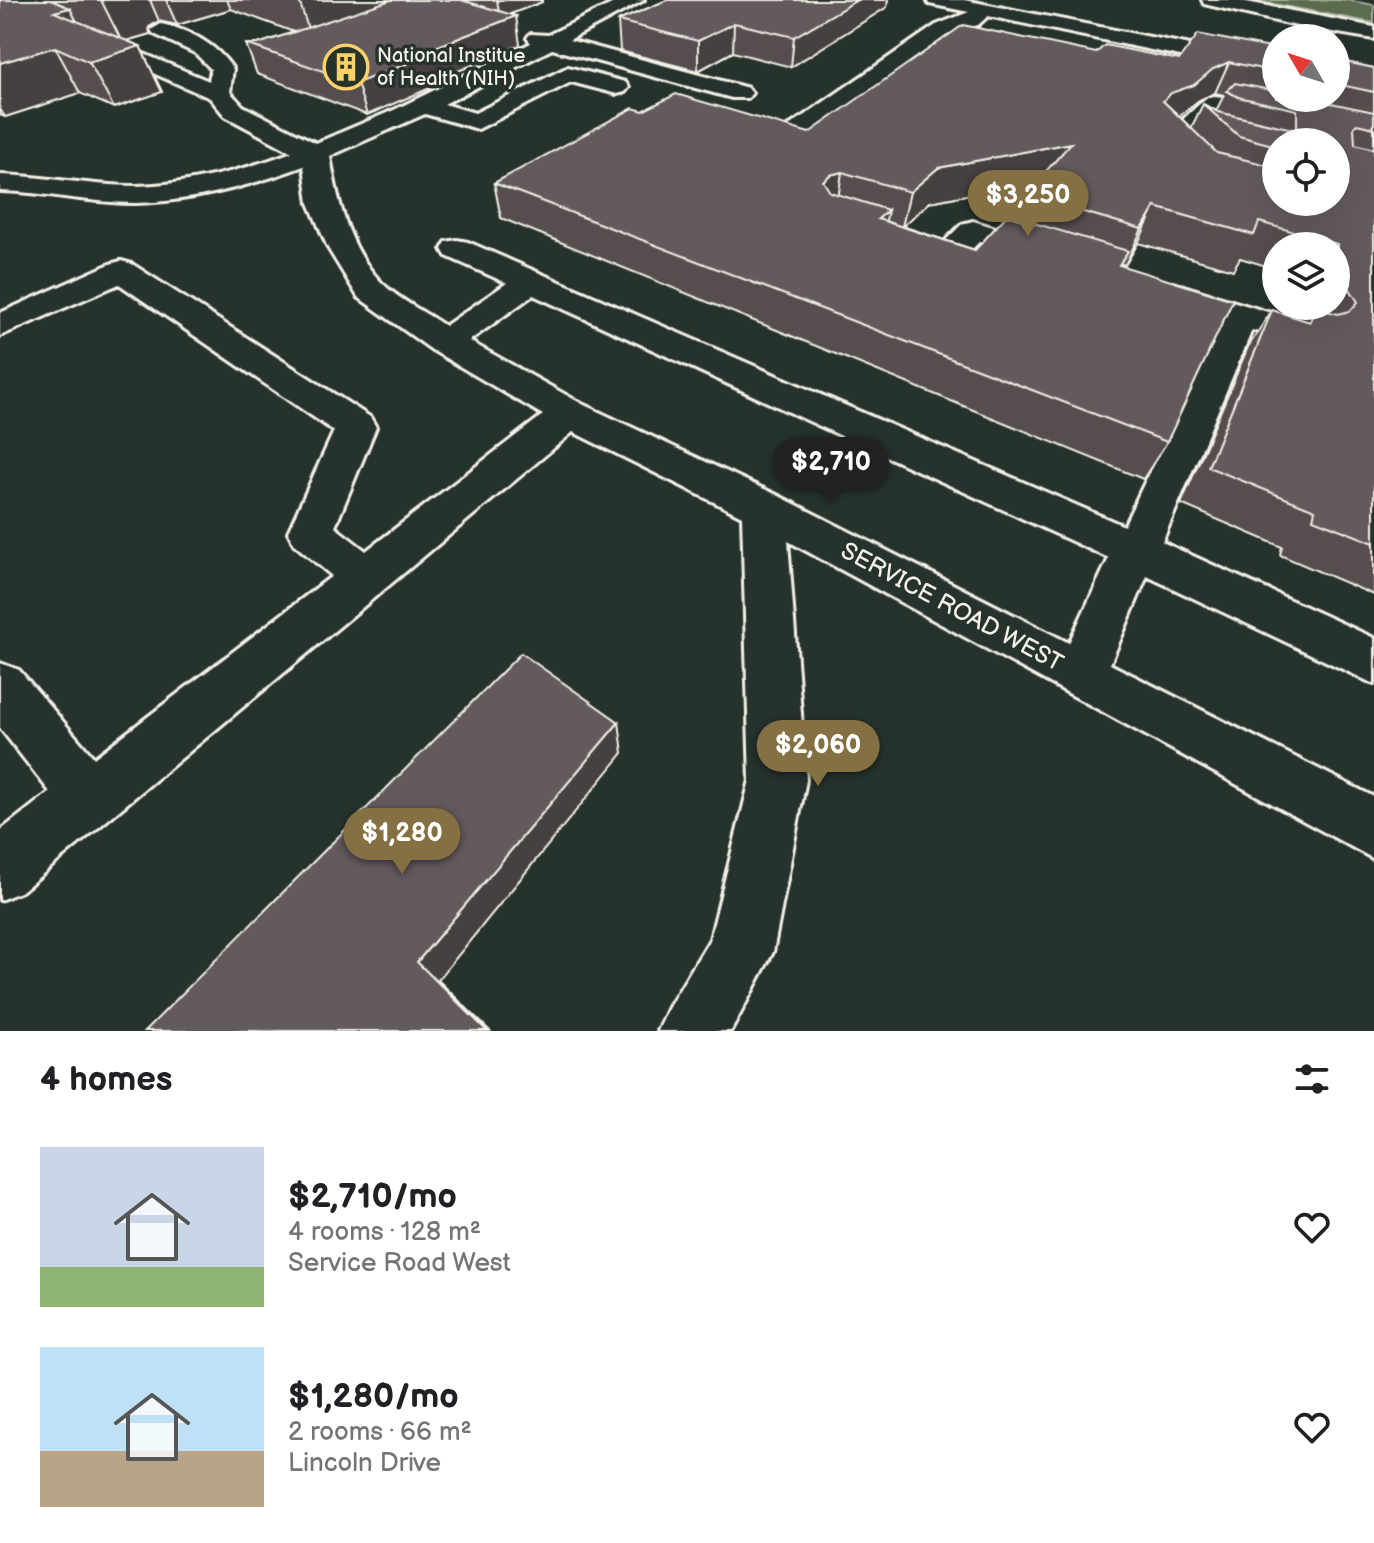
<!DOCTYPE html>
<meta charset="utf-8">
<style>
body{margin:0;font-family:"Balsamiq Sans",sans-serif;background:#f6f6f6;color:#202124;height:100vh;display:flex;flex-direction:column;font-size:30px;white-space:nowrap}
*{box-sizing:border-box;margin:0}
p{font-size:26px;color:#757577}
.icon{flex:none;width:44px;height:44px;fill:none;stroke:currentColor;stroke-width:2;stroke-linecap:round;stroke-linejoin:round}
.map{position:relative;height:1031px;overflow:hidden}
.panel{display:flex;flex-direction:column;background:#fff;flex:1}
.panel>*{flex:none}
.needle{width:52px;rotate:309deg}
.tools{position:absolute;left:1262px;top:24px;display:grid;gap:16px}
.tools a{display:grid;place-items:center;width:88px;height:88px;border-radius:50%;background:#fff;box-shadow:0 8px 32px #0002;font-size:40px}
.price{position:absolute;translate:-50% -68px;padding:0 18px;border-radius:28px;background:#847042;color:#fff;font-size:26px;line-height:52px;filter:drop-shadow(0 2px 4px #0008)}
.price::after{content:'';position:absolute;left:50%;top:48px;width:24px;height:18px;margin-left:-12px;background:inherit;clip-path:polygon(0 0,100% 0,50% 100%)}
.price.on{background:#222;color:#fff}
ul{padding:0;list-style:none}
li{display:flex;align-items:center;gap:24px;height:200px;padding:0 40px}
li span{display:grid;place-items:center;flex:none;width:224px;height:160px;border-radius:0px;color:#555}
li>.icon{margin-inline-start:auto}
span .icon{width:96px;height:96px;fill:#fffc;stroke-width:1}
li b{font-size:34px}
h2{display:flex;justify-content:space-between;align-items:center;height:96px;padding:0 40px;font-size:34px}
.map>svg:first-child{display:block}
.green{fill:#5b6d50;stroke:#a8af9c;stroke-width:2}
.lines{fill:none;stroke-linecap:round;stroke-linejoin:round}
.minor-casing{stroke:#f4f1e8;stroke-width:6}
.minor{fill:#26332d;fill-rule:evenodd}
.wall{fill:#564d50;stroke:#f4f1e8;stroke-width:2;fill-rule:evenodd}
.shaded-wall{fill:#463f41;stroke:#f4f1e8;stroke-width:2}
.building{fill:#645a5d;stroke:#f4f1e8;stroke-width:2}
.labels{text-anchor:middle;dominant-baseline:central;stroke-width:7;stroke-linejoin:round;paint-order:stroke}
.far-poi-label{font-size:20px;fill:#f4f1e8;stroke:#26332d;text-anchor:start}
.street-label{font-size:24px;fill:#f4f1e8;stroke:#26332d}
</style>
<div class="map">
<svg width="1374" height="1031" viewBox="0 0 1374 1031">
<rect width="100%" height="100%" fill="#26332d"/>
<filter id="ink" filterUnits="userSpaceOnUse"><feTurbulence type="fractalNoise" baseFrequency=".0125" numOctaves="2"/><feDisplacementMap in="SourceGraphic" scale="16" xChannelSelector="R" yChannelSelector="G"/><feConvolveMatrix kernelMatrix="1 2 1 2 8 2 1 2 1" color-interpolation-filters="sRGB"/></filter>
<g filter="url(#ink)">
<path class="green" d="M1253 0H1346L1374 5V23Z"/>
<g class="lines">
<g class="minor-casing">
<g id="minor">
<path d="M620 0H644L569 40 748 88 752 93 748 98H732L552 49 444 104 475 113 568 67 625 82 629 87 625 92 617 94 571 82 478 129 425 114 330 156C337 200 349 250 382 283 399 300 425 312 445 326L507 283 446 256 442 249 446 242 457 240 468 242 1124 526 1222 320 1160 300 1155 293 1160 286 1172 283 1184 286 1322 329 1328 337 1322 345 1310 348 1252 330 1162 542 1374 638V684L1147 576 1110 664 1374 797V859L788 541 806 780 773 952 731 1031H658L669 1007 710 939 750 780 742 516 573 432 22 891 0 900V831L50 792 0 728V663L19 670 94 758 332 576 294 544 288 532 334 431 119 284 0 336V313L110 264 121 261 132 264 370 417 376 427 335 527 366 551 543 415 432 350 358 297 328 248 309 203 304 166C253 185 191 202 136 203 90 203 45 192 0 191V175C45 176 90 186 136 186 188 185 244 170 292 152L225 116 210 98 84 43 81 39 84 35H98L209 81 211 69 195 53 154 34 151 30 161 24C191 31 215 43 233 69L230 92 243 106 316 143 394 110 531 43 527 38 530 34 548 35ZM533 295 1109 558 1069 643 779 496 584 405 469 341Z"/>
<path d="M927 0H964L1276 62V76L988 16 978 25 950 33 785 153H767L763 147 767 141 936 25 969 12 929 4Z"/>
<path d="M1202 0H1236L1374 27V39L1297 26 1204 4Z"/>
<path d="M1214 96 1374 131V147L1219 111 1206 123 1221 132 1276 145V161L1203 142 1178 124 1206 98Z"/>
<path d="M973 221 1056 246 1061 253 1056 260 1045 262 979 242 959 262 948 264 895 247 891 241 895 235 906 232 943 243 962 224Z"/>
</g>
</g>
<use href="#minor" class="minor"/>
</g>
<g class="wall">
<path d="M0 0H542V2L510 14 520 45 434 81 435 86 367 115 257 74 246 44H258L294 32 231 9 177 25 159 21 149 27 150 34 126 41 140 46 162 92 114 108 80 93 5 117 0 115Z"/>
<path d="M667 0H888L887 7 791 67 733 52 698 71 620 51 618 21Z"/>
<path d="M1276 49V98H1336V60L1374 68V595L1280 555 1282 547 1181 504 1248 347 1272 310 1298 319 1303 306H1336V246H1276V269L1240 258 1233 270 1138 243 1125 265 1122 264 1121 266 1167 442 1143 479 501 218 494 183 643 111 809 133 1096 53 1179 60ZM1215 93 1224 95 1216 111 1203 104 1191 128 1179 116 1199 100ZM1276 142H1336L1276 202ZM1037 181 1025 195 1017 218 975 250 902 226 930 202Z"/>
</g>
<g class="shaded-wall">
<path d="M39 0 70 8 92 51Z"/>
<path d="M101 0H150L159 21 149 27 150 34 122 42Z"/>
<path d="M166 0H227L231 9 177 25Z"/>
<path d="M299 0H396L311 38Z"/>
<path d="M497 0H542V2L500 18Z"/>
<path d="M857 0H888L887 7 791 67 794 37Z"/>
<path d="M516 16 520 45 434 81 435 86 367 115 357 83 420 53Z"/>
<path d="M734 23 733 52 698 71V41Z"/>
<path d="M140 46 162 92 114 108 89 62Z"/>
<path d="M55 47 80 93 5 117 0 109V63Z"/>
<path d="M1229 62 1215 93 1199 100 1179 116 1163 101 1171 93 1213 69Z"/>
<path d="M1071 143 1059 177 930 202 902 227 910 192 938 168Z"/>
<path d="M842 172 837 206 823 181 830 175Z"/>
<path d="M1155 207 1138 243 1125 265 1142 229Z"/>
<path d="M888 210 881 246 878 219Z"/>
<path d="M619 722 623 753 438 980 490 1031H487L417 962Z"/>
</g>
<g class="building">
<path d="M0 0H51L70 8 54 12 140 46 89 62 55 47 0 63Z"/>
<path d="M391 0H461L516 16 420 53 428 56 357 83 246 44H258Z"/>
<path d="M667 0H857L794 37 734 23 698 41 618 21Z"/>
<path d="M963 25 1096 53 1105 45 1179 60 1198 34 1276 49V72L1229 62 1213 69 1194 85 1171 93 1163 101 1217 153 1276 167V202H1336V142H1276V146L1239 136 1203 104 1218 112 1297 130V110L1238 97 1227 91 1235 83 1276 91V98H1307L1374 112V128L1357 124 1354 127 1355 144 1374 149V543L1313 519 1315 510 1208 467 1272 310 1310 322 1315 308 1338 314 1350 311 1358 302 1350 289 1336 285 1337 244 1259 222 1254 235 1155 207 1142 229 1025 195 1071 143 938 168 910 192 842 172 830 175 823 181 830 192 888 210 878 219 975 250 1007 215 1128 251 1119 265 1233 300 1167 442 494 183 633 108 643 111 676 94 809 133Z"/>
<path d="M1336 60 1374 68V92L1336 84Z"/>
<path d="M521 653 619 722 417 962 487 1031H145Z"/>
</g>
</g>
<defs>
<g id="building-ring" transform="scale(2.3)"><circle r="9.5" fill="#26332d" stroke="#ffd166" stroke-width="1.5"/><path d="M-4-6H4V6H1V3H-1V6H-4ZM-2.5-4.3h1.7v1.8h-1.7ZM.8-4.3h1.7v1.8H.8ZM-2.5-1h1.7V.8h-1.7ZM.8-1h1.7V.8H.8Z" fill="#ffd166"/></g>
</defs>
<g fill-rule="evenodd">
<use href="#building-ring" x="346" y="67"/>
</g>
<g class="labels">
<g class="far-poi-label">
<text x="377" y="56">National Institue<tspan x="377" dy="23">of Health (NIH)</tspan></text>
</g>
<g class="street-label">
<text transform="translate(952 607) rotate(28)">SERVICE ROAD WEST</text>
</g>
</g>
</svg>
<div class="tools">
<a><svg class="needle" viewBox="-14 -14 28 28"><path d="M0-13l5 13h-10z" fill="#e53935"/><path d="M0 13l5-13h-10z" fill="#757577"/></svg></a>
<a><svg class="icon" aria-label="locate" viewBox="0 0 24 24"><circle cx="12" cy="12" r="6"/><path d="M12 2v4M12 18v4M2 12h4M18 12h4"/></svg></a>
<a><svg class="icon" aria-label="layers" viewBox="0 0 24 24"><path d="M12 4l9 5-9 5-9-5zM3 14l9 5 9-5"/></svg></a>
</div>
<b class="price" style="left:1028px;top:238px">$3,250</b>
<b class="price on" style="left:831px;top:505px">$2,710</b>
<b class="price" style="left:818px;top:788px">$2,060</b>
<b class="price" style="left:402px;top:876px">$1,280</b>
</div>
<section class="panel">
<h2>4 homes<svg class="icon" aria-label="filters" viewBox="0 0 24 24"><path d="M4 7h16M4 17h16"/><circle cx="9" cy="7" r="2"/><circle cx="15" cy="17" r="2"/></svg></h2>
<ul>
<li><span style="background:linear-gradient(#c9d6e8 75%,#8fb573 0)"><svg class="icon" aria-label="home" viewBox="0 0 24 24"><path d="M3 11l9-7 9 7M6 9v11h12V9"/></svg></span><div><b>$2,710/mo</b><p>4 rooms · 128 m²</p><p>Service Road West</p></div><svg class="icon" aria-label="heart" viewBox="0 0 24 24"><path d="M12 20l-8-8c-3-5 5-10 8-4 3-6 11-1 8 4z"/></svg></li>
<li><span style="background:linear-gradient(#bfe0f5 65%,#b9a48a 0)"><svg class="icon" aria-label="home" viewBox="0 0 24 24"><path d="M3 11l9-7 9 7M6 9v11h12V9"/></svg></span><div><b>$1,280/mo</b><p>2 rooms · 66 m²</p><p>Lincoln Drive</p></div><svg class="icon" aria-label="heart" viewBox="0 0 24 24"><path d="M12 20l-8-8c-3-5 5-10 8-4 3-6 11-1 8 4z"/></svg></li>
</ul>
</section>
